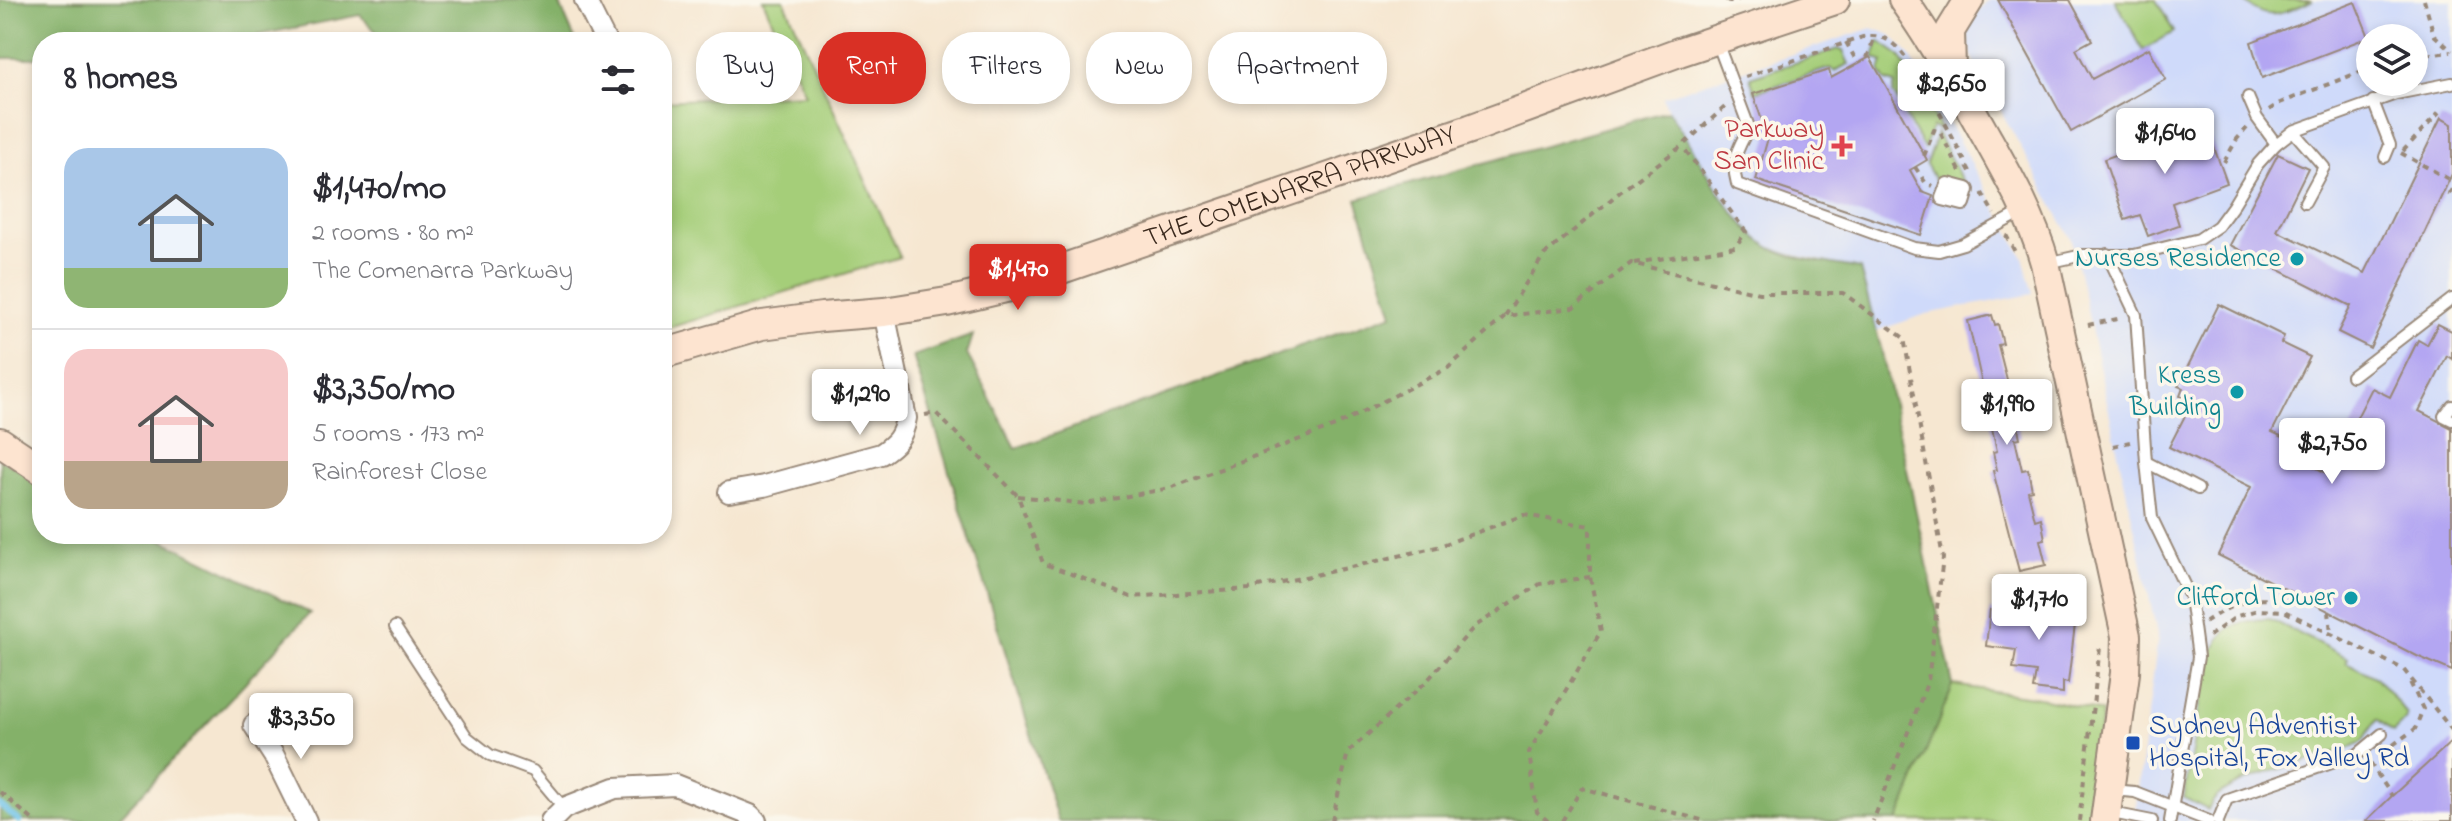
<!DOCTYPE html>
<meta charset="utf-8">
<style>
body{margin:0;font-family:"Indie Flower",sans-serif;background:#f7f7f7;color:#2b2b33;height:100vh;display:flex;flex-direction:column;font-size:30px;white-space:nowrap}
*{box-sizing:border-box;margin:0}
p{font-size:26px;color:#7c7c81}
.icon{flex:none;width:44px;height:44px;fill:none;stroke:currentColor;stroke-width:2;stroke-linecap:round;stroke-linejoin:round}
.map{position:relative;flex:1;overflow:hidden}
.side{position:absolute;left:32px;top:32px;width:640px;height:512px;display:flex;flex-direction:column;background:#fff;border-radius:32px;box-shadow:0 4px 12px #0003}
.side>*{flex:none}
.banner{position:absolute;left:696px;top:32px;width:760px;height:72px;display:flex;gap:16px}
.controls{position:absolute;left:2356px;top:24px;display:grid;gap:16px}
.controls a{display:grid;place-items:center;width:72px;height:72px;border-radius:50%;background:#fff;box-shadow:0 4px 12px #0003;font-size:40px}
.price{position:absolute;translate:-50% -68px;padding:0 18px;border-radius:8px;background:#fff;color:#222;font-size:26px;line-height:52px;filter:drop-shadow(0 2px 4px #0008)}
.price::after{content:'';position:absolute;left:50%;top:48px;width:24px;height:18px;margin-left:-12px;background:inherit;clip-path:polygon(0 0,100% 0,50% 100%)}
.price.active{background:#d93025;color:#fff}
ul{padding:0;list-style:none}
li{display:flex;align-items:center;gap:24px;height:200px;padding:0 32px}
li+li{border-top:2px solid #e1e1e2}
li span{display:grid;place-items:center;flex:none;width:224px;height:160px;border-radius:24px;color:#555}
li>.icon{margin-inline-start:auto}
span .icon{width:96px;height:96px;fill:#fffc;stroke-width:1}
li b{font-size:34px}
h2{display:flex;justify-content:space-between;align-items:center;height:96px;padding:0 32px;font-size:34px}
.tag{padding:0 28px;border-radius:32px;background:#fff;box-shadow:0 4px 12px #0003;font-size:28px;line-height:72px}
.tag.active{background:#d93025;color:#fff}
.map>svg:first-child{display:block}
.built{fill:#cfdafa;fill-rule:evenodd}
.green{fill:#a5ce79;stroke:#707c4c;stroke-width:2}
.forest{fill:#84b169;stroke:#606e44;stroke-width:2}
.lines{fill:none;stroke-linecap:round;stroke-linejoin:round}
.stream{stroke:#6cc2e9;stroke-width:6}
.building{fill:#b3a6f2}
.service-casing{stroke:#988878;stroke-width:14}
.pedestrian-casing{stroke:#988878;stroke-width:18}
.minor-casing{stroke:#988878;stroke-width:24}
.secondary-casing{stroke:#988878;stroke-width:32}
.path{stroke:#988878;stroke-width:4;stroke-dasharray:6 6;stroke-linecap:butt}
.service{stroke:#fff;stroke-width:10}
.pedestrian{stroke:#fff;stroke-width:14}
.minor{stroke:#fff;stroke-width:20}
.secondary{stroke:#fde4d0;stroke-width:28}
.health-dot{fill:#e0444e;stroke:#fbf7ec;stroke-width:3}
.culture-dot{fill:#0f9aa8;stroke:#fbf7ec;stroke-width:3}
.transit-dot{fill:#1a4fb4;stroke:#fbf7ec;stroke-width:3}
.labels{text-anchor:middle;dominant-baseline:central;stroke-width:7;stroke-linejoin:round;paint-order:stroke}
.health-label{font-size:28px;fill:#be3a42;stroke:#fbf7ec;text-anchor:end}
.street-label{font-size:28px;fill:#3b2a1e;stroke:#fbf7ec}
.culture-label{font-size:28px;fill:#0d838f;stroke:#fbf7ec;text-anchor:end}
.transit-label{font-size:28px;fill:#164399;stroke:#fbf7ec;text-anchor:start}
</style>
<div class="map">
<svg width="2452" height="821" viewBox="0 0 2452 821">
<rect width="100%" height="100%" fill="#fbf7ec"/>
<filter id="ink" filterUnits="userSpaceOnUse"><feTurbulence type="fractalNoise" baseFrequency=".0125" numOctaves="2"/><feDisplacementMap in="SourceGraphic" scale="16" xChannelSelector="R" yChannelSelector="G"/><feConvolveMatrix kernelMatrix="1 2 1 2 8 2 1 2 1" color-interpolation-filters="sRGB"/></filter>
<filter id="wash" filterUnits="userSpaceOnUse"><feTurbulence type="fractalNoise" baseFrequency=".006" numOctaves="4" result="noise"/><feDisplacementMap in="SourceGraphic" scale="32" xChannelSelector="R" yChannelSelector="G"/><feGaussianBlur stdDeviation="1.8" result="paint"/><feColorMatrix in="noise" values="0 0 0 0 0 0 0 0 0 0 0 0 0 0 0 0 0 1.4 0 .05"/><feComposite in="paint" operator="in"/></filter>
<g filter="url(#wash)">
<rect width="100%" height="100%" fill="#f6e7d1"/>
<g class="built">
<path d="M1989 0H2452V821H2134L2158 638 2072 240 1974 62 1969 47 1967 35 1972 19ZM2370 38H2414V82H2370Z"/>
<path d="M1872 28 1891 35 1909 55 1929 87 2023 257 2033 294 1926 314 1876 331 1860 269 1777 251 1756 239 1730 206 1668 111 1663 97Z"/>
</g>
<g class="green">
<path d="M763 0H784L900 257 662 330V101L805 94Z"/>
<path d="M2115 0H2156L2174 32 2143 50Z"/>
<path d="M2244 0H2313C2289 12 2264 25 2244 0Z"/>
<path d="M1879 41 1900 56 1941 130 1932 127 1924 149 1904 114 1906 105 1898 101 1893 94 1895 84 1886 81 1880 71 1883 62 1874 58Z"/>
<path d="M1838 49 1843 51 1849 64 1834 71 1830 68 1755 92 1750 77Z"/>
<path d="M1937 133 1967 190 1935 180 1926 164Z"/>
<path d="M2270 619 2348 658 2346 662 2377 678 2407 714 2405 720 2393 732 2377 719 2363 741 2350 748C2319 758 2242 776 2219 795 2213 799 2211 804 2208 810L2184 798 2207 663C2221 628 2233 620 2270 619Z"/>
<path d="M1953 685 2045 699 2102 712 2088 821H1898Z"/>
</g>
<g class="forest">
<path d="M0 0H558L576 42H386L360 15 222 42H42V58H0Z"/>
<path d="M1668 111C1697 148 1733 233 1776 250 1802 261 1833 263 1860 269L1881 348 1953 685 1898 821H1058L913 356 973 335 967 354 1016 448 1393 314 1357 199Z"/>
<path d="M0 460 42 480V534H150L310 613 116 821H0Z"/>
</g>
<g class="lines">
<path class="stream" d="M0 805 19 821"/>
</g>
<g id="blocks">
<g class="building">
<path d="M1998 0H2070L2092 40 2076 49 2092 79 2149 48 2166 79 2071 132Z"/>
<path d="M2355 2 2369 37 2262 78 2251 42Z"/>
<path d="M1870 57 1927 160 1910 170 1922 192 1933 196 1921 235 1756 180 1768 138 1753 94 1829 70 1831 78Z"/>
<path d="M2441 118 2452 124V174L2370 348 2338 332 2351 306 2230 245 2278 154 2308 168 2277 231 2365 273Z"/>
<path d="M2205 123 2227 183 2172 203 2179 225 2148 236 2140 215 2125 220 2104 159Z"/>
<path d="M2219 304 2284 336 2281 343 2310 357 2272 432 2296 443 2290 454 2328 474 2372 388 2390 397 2418 340 2427 345 2438 324 2452 331V359L2447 356 2419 411 2452 428V671L2417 656 2218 555 2251 487 2169 447 2192 402 2180 396 2183 388 2178 386Z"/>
<path d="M1992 315 1995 325 1998 324 2003 344 1998 345 2008 384 2012 394 2015 393 2020 413H2015L2020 438 2015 439 2022 470 2028 469 2032 490 2028 491 2035 520 2041 518 2045 539 2040 540 2046 565 2019 571 1993 471 1997 470 1993 452 1997 451 1968 321Z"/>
<path d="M2072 596 2076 616 2068 683 2063 682V693L2033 689 2036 672 2013 669 2016 650 1986 646 1990 610 2008 613 2007 615 2043 620 2040 603Z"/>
<path d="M2452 741V821H2366L2392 796Z"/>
</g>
</g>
</g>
<g filter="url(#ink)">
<use href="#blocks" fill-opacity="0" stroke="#988878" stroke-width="2"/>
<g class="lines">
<g class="service-casing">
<g id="service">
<path d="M1717 42 1749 127C1738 150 1730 158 1737 184L1914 248 1939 251 1963 244 2024 211"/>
<path d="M2248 97 2257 118 2276 144"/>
<path d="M2373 101 2390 145 2385 157"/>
<path d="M2293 131 2324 167 2305 202"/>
<path d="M2107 254 2136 315 2146 462 2152 518 2190 597 2198 657 2170 821"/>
<path d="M2047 263 2083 255H2134L2199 239 2218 226 2232 207 2258 164 2276 144 2293 131 2396 94 2452 83"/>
<path d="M2352 376 2452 299"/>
<path d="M2452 406 2444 416 2452 420"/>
<path d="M2146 462 2198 489"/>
<path d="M395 627 467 737 490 755 533 771 564 808"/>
<path d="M2111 790 2135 792 2209 821"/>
<path d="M2107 812 2152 821"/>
<path d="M2218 821 2227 799 2358 754 2382 734"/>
</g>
</g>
<g class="pedestrian-casing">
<path id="pedestrian" d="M1948 185 1967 190 1963 203 1943 198Z"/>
</g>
<g class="minor-casing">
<g id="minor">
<path d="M585 0 606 42"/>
<path d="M729 492 764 486 881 454C896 444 903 437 906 418L884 312"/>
<path d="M254 725 274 756 306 821"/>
<path d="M551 821 564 808 615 788 675 785 750 815 756 821"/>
</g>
</g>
<g class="secondary-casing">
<g id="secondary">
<path d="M1903 0C1934 44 1960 89 1986 136 2009 177 2032 217 2045 263L2126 636 2125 673 2105 821"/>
<path d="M1951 69 1950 31 1969 0"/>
<path id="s1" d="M662 354 762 325 822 317 884 312 947 302 1006 288 1470 129 1679 52 1835 0"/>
<path d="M0 442 42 470"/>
</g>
</g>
<g class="path">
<path d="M1726 0 1733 2 1738 0"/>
<path d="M2424 0 2434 35 2452 51"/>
<path d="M1846 42 1857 62"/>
<path d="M2414 56 2451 52"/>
<path d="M1867 58 1875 36"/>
<path d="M1745 77 1863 37C1873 35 1884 36 1892 43 1917 62 1955 144 1972 175"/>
<path d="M2269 110 2280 103 2370 68"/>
<path d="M2403 151 2439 113"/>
<path d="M2401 153 2452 181"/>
<path d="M1924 156 1934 130 1940 132 1961 173"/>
<path d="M2224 162 2237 139 2247 128"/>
<path d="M1915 167 1925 182 1933 186"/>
<path d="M2452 189 2449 194 2452 195"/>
<path d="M1982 193 1994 214"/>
<path d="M2006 235 2015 252"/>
<path d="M1634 263 1735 247 1746 232 1683 147"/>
<path d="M1505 316 1544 255 1620 192 1682 146 1727 105"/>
<path d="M2088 325 2122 318"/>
<path d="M925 415 936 413 1018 496 1043 563 1131 597 1249 589 1338 570 1437 547 1524 515 1590 526V577L1601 631 1529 752 1537 812 1548 821"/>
<path d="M2113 446 2130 442"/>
<path d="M1018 496 1086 504 1170 488 1335 426 1448 368 1505 316 1573 308 1631 263 1759 293H1843L1904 338 1943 558 1928 681 1873 821"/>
<path d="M2329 611 2331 634"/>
<path d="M2205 622C2242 597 2261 594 2303 606"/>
<path d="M2209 636 2237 616 2258 610 2284 611 2403 669 2452 730"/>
<path d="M2393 745 2415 729 2423 709 2408 678"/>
<path d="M2370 763 2392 796"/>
<path d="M0 792 34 821"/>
<path d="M1332 821 1348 752 1426 682 1474 627 1540 584 1590 577"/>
<path d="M1562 821 1582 788 1705 821"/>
<path d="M2079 821 2100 647"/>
</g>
<use href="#service" class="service"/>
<use href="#pedestrian" class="pedestrian"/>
<use href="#minor" class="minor"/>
<use href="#secondary" class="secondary"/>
</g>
</g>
<path class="health-dot" d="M1838 134h8v8h8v8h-8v8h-8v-8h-8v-8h8z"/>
<g class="culture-dot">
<circle cx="2297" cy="259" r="8"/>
<circle cx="2237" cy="392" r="8"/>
<circle cx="2351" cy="598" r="8"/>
</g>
<rect class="transit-dot" x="2125" y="735" width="16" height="16" rx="4"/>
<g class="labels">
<g class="health-label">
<text x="1824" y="130">Parkway<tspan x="1824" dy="32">San Clinic</tspan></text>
</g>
<g class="street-label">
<text stroke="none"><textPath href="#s1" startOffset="662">THE COMENARRA PARKWAY</textPath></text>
</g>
<g class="culture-label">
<text x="2281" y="259">Nurses Residence</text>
<text x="2221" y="376">Kress<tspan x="2221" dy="32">Building</tspan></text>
<text x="2335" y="598">Clifford Tower</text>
</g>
<g class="transit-label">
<text x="2149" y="727">Sydney Adventist<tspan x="2149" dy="32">Hospital, Fox Valley Rd</tspan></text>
</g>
</g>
</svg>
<div class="controls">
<a><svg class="icon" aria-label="layers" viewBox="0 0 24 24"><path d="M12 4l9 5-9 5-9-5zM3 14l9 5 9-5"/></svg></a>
</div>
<b class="price" style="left:1951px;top:127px">$2,650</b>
<b class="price" style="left:2165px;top:176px">$1,640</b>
<b class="price active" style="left:1018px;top:312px">$1,470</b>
<b class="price" style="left:860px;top:437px">$1,290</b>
<b class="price" style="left:2007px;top:447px">$1,990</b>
<b class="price" style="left:2332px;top:486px">$2,750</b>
<b class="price" style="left:2039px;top:642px">$1,710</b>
<b class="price" style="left:301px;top:761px">$3,350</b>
<div class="banner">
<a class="tag">Buy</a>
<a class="tag active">Rent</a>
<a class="tag">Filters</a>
<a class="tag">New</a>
<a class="tag">Apartment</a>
</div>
<section class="side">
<h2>8 homes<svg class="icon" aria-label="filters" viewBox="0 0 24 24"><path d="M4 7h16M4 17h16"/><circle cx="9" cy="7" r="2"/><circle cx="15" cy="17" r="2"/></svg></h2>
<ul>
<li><span style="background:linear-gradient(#a9c7e8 75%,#8fb573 0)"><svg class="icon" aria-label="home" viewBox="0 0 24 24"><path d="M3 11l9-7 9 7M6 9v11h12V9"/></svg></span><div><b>$1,470/mo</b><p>2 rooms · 80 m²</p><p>The Comenarra Parkway</p></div></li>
<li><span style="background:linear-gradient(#f6c9c9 70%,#b9a48a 0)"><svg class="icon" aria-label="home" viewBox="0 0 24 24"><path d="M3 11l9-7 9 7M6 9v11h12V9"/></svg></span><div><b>$3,350/mo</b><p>5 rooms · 173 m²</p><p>Rainforest Close</p></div></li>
</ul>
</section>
</div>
